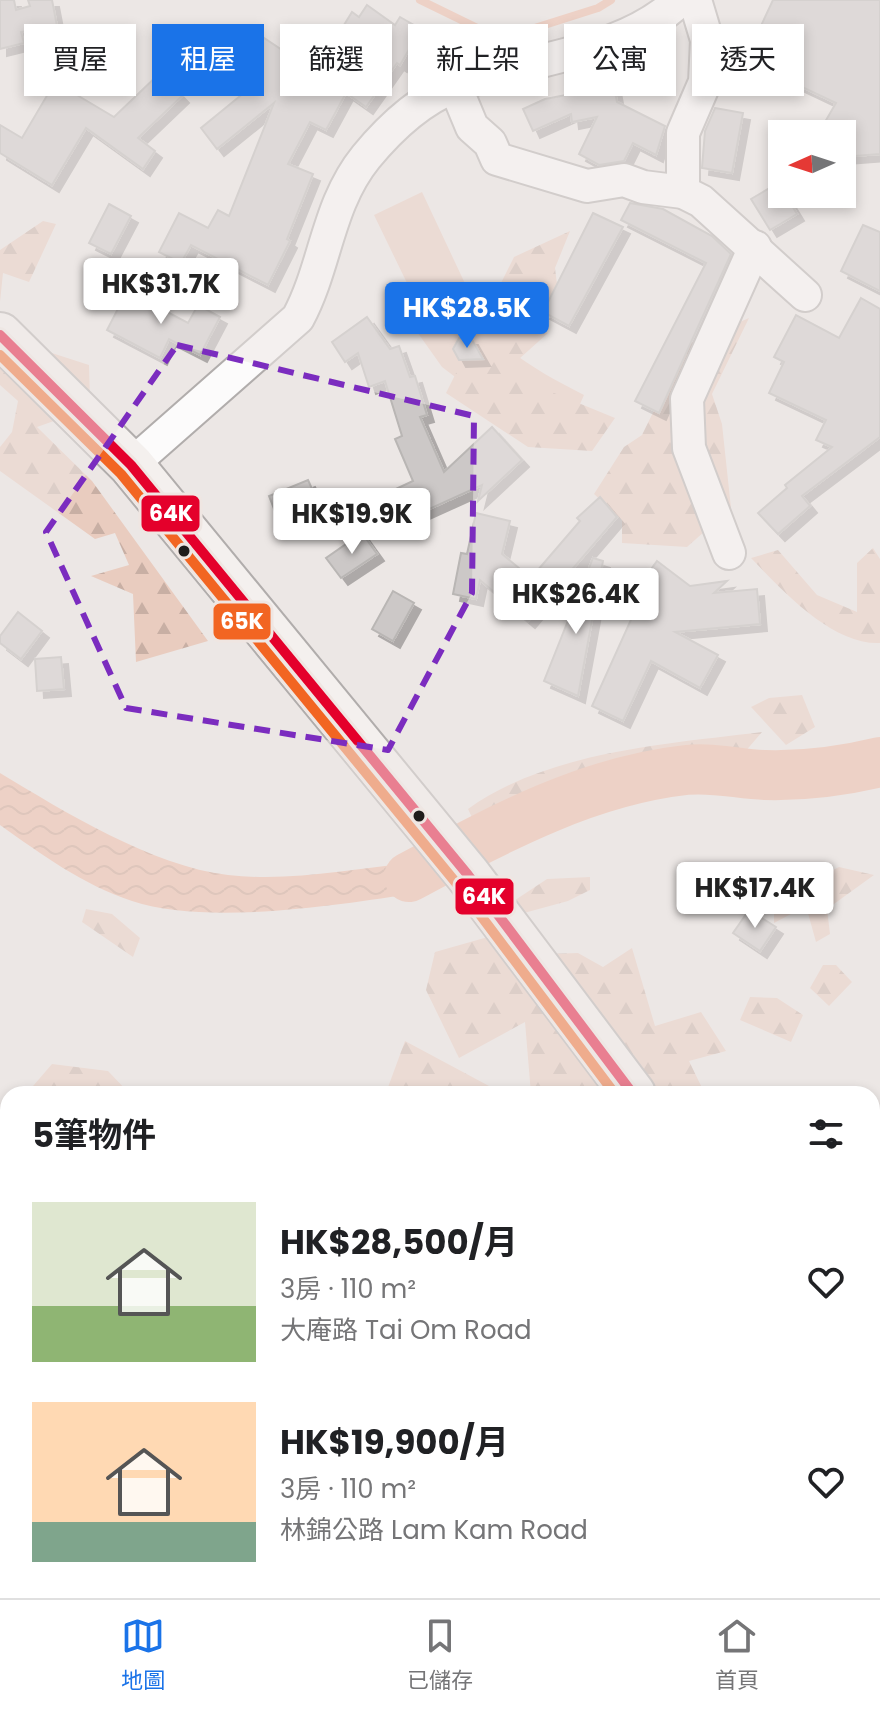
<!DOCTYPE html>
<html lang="zh-TW">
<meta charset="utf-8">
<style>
body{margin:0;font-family:Poppins,"Noto Sans TC",sans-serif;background:#f6f6f6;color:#202124;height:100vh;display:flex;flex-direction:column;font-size:30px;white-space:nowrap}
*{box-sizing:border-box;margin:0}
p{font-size:26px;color:#757577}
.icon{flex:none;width:44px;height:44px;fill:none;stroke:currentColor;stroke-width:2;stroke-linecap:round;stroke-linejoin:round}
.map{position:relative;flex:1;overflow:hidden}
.drawer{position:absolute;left:0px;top:1086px;width:880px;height:512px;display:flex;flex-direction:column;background:#fff;border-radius:24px 24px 0 0;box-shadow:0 4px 12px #0003}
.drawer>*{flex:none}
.banner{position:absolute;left:24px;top:24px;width:832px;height:72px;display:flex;gap:16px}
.needle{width:52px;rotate:267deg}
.fabs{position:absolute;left:768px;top:120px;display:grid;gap:16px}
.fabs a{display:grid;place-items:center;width:88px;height:88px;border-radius:0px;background:#fff;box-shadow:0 4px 12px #0003;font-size:40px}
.price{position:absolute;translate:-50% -68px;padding:0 18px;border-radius:8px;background:#fff;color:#222;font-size:26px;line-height:52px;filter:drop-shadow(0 2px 4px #0008)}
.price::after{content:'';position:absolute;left:50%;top:48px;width:24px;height:18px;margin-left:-12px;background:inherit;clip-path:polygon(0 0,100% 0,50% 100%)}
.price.current{background:#1a73e8;color:#fff}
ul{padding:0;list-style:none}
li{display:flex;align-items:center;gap:24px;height:200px;padding:0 32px}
li span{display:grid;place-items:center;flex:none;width:224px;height:160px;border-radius:0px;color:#555}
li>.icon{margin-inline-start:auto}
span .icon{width:96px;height:96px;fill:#fffc;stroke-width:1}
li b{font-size:34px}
h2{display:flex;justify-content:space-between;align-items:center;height:96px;padding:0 32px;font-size:34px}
.tag{padding:0 28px;border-radius:0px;background:#fff;box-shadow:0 4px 12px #0003;font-size:28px;line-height:72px}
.tag.current{background:#1a73e8;color:#fff}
.tab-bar{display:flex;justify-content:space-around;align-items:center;height:112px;border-top:2px solid #e0e0e0;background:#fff;font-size:22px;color:#757577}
.tab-bar a{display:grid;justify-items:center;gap:4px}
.tab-bar .current{color:#1a73e8}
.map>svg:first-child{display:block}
.green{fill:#e9ccbf}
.forest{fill:url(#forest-firs)}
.water{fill:url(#water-waves)}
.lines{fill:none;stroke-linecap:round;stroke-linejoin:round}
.stream{stroke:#eeb7a0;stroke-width:8}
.river{stroke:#eeb7a0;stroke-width:50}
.building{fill:#ccc8c7;stroke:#b9b6b4;stroke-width:2;filter:url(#shadow)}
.street-casing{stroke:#b1adac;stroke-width:36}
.secondary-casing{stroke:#b1adac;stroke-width:48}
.street{stroke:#fcfbfb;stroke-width:32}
.secondary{stroke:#f4f0ee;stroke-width:44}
.bus-1-casing{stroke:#efe6e2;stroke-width:16}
.bus-2-casing{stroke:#efe6e2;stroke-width:16}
.bus-1{stroke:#e4002b;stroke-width:10}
.bus-2{stroke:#f26522;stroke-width:10}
.marked{fill:none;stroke:#7b2cbf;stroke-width:6;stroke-dasharray:16 10;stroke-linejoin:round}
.bus-dot{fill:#201d1b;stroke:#efe6e2;stroke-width:3}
.line-badge{stroke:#efe6e2;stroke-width:3}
.badge-label{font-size:22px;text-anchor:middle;font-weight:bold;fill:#fff}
</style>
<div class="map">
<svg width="880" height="1598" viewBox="0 0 880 1598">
<defs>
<pattern id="forest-firs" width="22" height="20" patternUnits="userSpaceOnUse" patternTransform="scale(2)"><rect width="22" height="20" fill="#e9ccbf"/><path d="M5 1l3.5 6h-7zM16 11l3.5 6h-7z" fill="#c8afa4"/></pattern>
<pattern id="water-waves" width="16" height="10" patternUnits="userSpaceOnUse" patternTransform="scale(2)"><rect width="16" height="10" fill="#eeb7a0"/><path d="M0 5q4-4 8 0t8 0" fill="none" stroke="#cc9d89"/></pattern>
<filter id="shadow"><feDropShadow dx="7" dy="7" stdDeviation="0" flood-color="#0004"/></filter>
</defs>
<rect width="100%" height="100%" fill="#ece7e5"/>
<g class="green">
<path d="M422 192 469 292 422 314 374 215Z"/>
<path d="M468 304C495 348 539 372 584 395L566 436 475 392 442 367 415 329Z"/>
</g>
<g class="forest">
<path d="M43 221 56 224 29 282 3 273 0 302V250Z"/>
<path d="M570 231 555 268 559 300 523 322 548 333 509 368 537 386 615 418 592 451 528 447 446 393 514 257Z"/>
<path d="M0 312 24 344 89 365 90 400 68 416 37 427 92 481 208 641 136 662 133 594 91 576 129 565 115 533 95 539 0 471V447L12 432 18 401 0 385Z"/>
<path d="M749 318 712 394 722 424 731 508 687 547 622 543V520L594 494 624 447 642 435 686 345Z"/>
<path d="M873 548 880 559V643C832 645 782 590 751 558L778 550 817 595 857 612V563Z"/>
<path d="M802 695 815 727 786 745 751 707 769 698Z"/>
<path d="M762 732 744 753 686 752 475 824 468 809C549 751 667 744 762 732Z"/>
<path d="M839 867 874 875 827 909 830 934 816 942 806 906 774 923V893L799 887Z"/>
<path d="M590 877V890L568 901 513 916 506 906 547 879Z"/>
<path d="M86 909 112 914 140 938 133 957 82 922Z"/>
<path d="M502 933 547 954 578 953 603 967 632 948 655 1026 701 1012 726 1051 689 1061 705 1094H531L525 1022 459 1058 426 990 435 952Z"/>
<path d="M823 965H836L852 982 829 1006 810 988Z"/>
<path d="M750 997 777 998 803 1015 791 1042 740 1020Z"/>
<path d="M405 1041 504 1094H262L387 1090Z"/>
<path d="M52 1064 108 1071 130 1094H43L33 1086Z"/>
<path d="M0 1116H8V1322L0 1304Z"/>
<path d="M880 1218V1458L872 1449V1221Z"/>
<path d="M8 1478V1590H457L475 1593 477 1590H604V1598H0V1488Z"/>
</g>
<path class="water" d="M0 773C65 812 152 866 228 875 289 882 351 869 411 863L430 866 434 881 417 893C339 905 207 926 132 901 83 885 41 854 0 825Z"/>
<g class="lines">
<path class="stream" d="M420 0 500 39 598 8 611 0"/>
<path class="river" d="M409 877C497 830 586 781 686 770 713 767 739 774 765 775 803 776 843 771 880 762"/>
</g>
<g class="building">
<path d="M0 0H14L16 10 30 6 28 0H52L57 26 21 32 24 43 0 49Z"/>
<path d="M773 0H880V154L842 157V134H818L836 103 745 60Z"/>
<path d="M367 5 395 25 400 17 421 29 400 65 397 63 366 107 346 93 326 130 310 122 288 164 313 174 287 239 290 241 268 285 191 245 181 263 159 252 179 213 208 228 218 210 229 216 274 103 217 149 201 128 262 78 235 61 188 46 195 25 259 46 264 38 315 72 352 12 359 17Z"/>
<path d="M160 73 182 96 138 138 155 151 143 169 86 128 52 185 0 153V125L22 138 55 82 114 117Z"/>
<path d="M614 86 617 102 665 126 656 155 633 143 624 161 599 165 579 154 597 117 572 122 571 114 533 131 523 109 545 99Z"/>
<path d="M715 108 743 113 732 173 702 168 705 131Z"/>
<path d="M778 183 797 214 770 230 751 199Z"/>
<path d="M630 203 663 209 712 236 731 254 659 413 635 401 706 263 621 220Z"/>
<path d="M109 204 131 216 111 254 89 243Z"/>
<path d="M593 213 623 227 569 326 543 312Z"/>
<path d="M863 225 880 232V291L841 271Z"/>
<path d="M127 291 188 323 198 305 220 317 200 355 169 339 160 358 107 330Z"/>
<path d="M861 298 880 309V437L802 496 810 506 778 534 758 513 787 488 785 485 832 447 816 440 826 420 769 393 784 362 774 357 796 315 839 338Z"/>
<path d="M367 317 390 349 399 346 410 377 415 376 427 415 420 417 444 472 492 427 522 460 478 501 482 485 383 530 370 501 413 481 395 439 402 436 385 381 369 387 358 353 345 362 332 342Z"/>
<path d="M459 338H471L483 359 459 360 453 349Z"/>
<path d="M308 480 318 502 278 519 269 496Z"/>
<path d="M600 497 617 517 528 621 480 580 476 599 453 594 461 553 467 554 476 513 510 521 502 554 531 578 580 521 577 518Z"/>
<path d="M362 533 377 554 341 578 326 558Z"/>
<path d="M593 558 603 561 578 696 544 681Z"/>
<path d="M657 561 690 586 727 581 714 593 757 589 760 624 675 632 718 655 700 688 651 661 623 721 592 706 644 591 639 586Z"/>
<path d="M393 591 414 603 393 641 372 629Z"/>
<path d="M18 612 42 631 21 659 0 643V636Z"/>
<path d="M61 657 64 689 37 691 35 659Z"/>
<path d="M749 910 776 927 760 951 733 933Z"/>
</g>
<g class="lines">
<g class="street-casing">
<g id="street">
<path d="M455 86 472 127 490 143 497 159 587 186 624 180 643 187 683 192 701 201 805 295"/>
<path d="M683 192V133L705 82 707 40 695 0"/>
<path d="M131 465 298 318C326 266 327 205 366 157 389 129 420 100 455 86 529 56 620 57 680 0"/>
<path d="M729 553 689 448 687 399 755 247"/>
</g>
</g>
<g class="secondary-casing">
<g id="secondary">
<path d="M0 335 131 465 468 875 633 1094"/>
<path d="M872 1400 880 1409"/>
</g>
</g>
<use href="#street" class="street"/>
<use href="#secondary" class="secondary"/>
<g class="bus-1-casing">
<path id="bus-1" d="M0 335 131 465 468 875 633 1094"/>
</g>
<g class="bus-2-casing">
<path id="bus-2" d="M0 355 121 474 457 884 615 1094"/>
</g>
<use href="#bus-1" class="bus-1"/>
<use href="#bus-2" class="bus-2"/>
</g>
<path d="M0 0H880V1598H0ZM177 345 474 416 472 593 388 750 126 708 46 532Z" fill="#ece7e5" fill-opacity=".55" fill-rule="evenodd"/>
<path class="marked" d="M177 345 474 416 472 593 388 750 126 708 46 532Z"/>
<g class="bus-dot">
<circle cx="184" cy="551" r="7"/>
<circle cx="419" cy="816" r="7"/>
</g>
<g class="line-badge">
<rect x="140" y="494" width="61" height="39" rx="8" fill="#e4002b"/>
<rect x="212" y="602" width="60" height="39" rx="8" fill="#f26522"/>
<rect x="454" y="877" width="61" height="39" rx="8" fill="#e4002b"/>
</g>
<g class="badge-label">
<text x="171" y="521">64K</text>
<text x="242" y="629">65K</text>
<text x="484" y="904">64K</text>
</g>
</svg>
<div class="fabs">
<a><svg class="needle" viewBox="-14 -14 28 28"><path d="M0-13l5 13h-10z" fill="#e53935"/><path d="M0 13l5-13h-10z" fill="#757577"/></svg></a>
</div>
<b class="price" style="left:161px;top:326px">HK$31.7K</b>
<b class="price current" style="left:467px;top:350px">HK$28.5K</b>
<b class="price" style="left:352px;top:556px">HK$19.9K</b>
<b class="price" style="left:576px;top:636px">HK$26.4K</b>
<b class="price" style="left:755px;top:930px">HK$17.4K</b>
<div class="banner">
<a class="tag">買屋</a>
<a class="tag current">租屋</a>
<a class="tag">篩選</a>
<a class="tag">新上架</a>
<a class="tag">公寓</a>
<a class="tag">透天</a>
</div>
<section class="drawer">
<h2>5筆物件<svg class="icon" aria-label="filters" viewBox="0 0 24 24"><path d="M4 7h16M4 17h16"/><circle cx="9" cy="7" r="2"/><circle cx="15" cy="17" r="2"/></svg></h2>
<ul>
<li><span style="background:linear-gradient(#dfe7d0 65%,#8fb573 0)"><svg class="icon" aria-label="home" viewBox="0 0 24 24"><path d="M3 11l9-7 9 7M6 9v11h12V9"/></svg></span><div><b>HK$28,500/月</b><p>3房 · 110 m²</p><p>大庵路 Tai Om Road</p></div><svg class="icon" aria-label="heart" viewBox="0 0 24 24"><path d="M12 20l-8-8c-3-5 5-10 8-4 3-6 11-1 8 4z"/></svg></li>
<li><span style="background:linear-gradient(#ffd9b3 75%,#7fa58c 0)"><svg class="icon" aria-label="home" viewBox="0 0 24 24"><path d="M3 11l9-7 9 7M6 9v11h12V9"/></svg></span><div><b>HK$19,900/月</b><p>3房 · 110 m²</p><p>林錦公路 Lam Kam Road</p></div><svg class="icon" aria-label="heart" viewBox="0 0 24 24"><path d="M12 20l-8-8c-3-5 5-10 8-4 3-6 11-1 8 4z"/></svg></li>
</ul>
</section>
</div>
<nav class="tab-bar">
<a class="current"><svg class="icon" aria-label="map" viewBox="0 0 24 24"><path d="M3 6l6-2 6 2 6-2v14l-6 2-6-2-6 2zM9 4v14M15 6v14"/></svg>地圖</a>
<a><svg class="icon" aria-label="saved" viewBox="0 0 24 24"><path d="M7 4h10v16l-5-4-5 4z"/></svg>已儲存</a>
<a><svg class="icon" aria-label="home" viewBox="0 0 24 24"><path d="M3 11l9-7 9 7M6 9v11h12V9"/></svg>首頁</a>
</nav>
